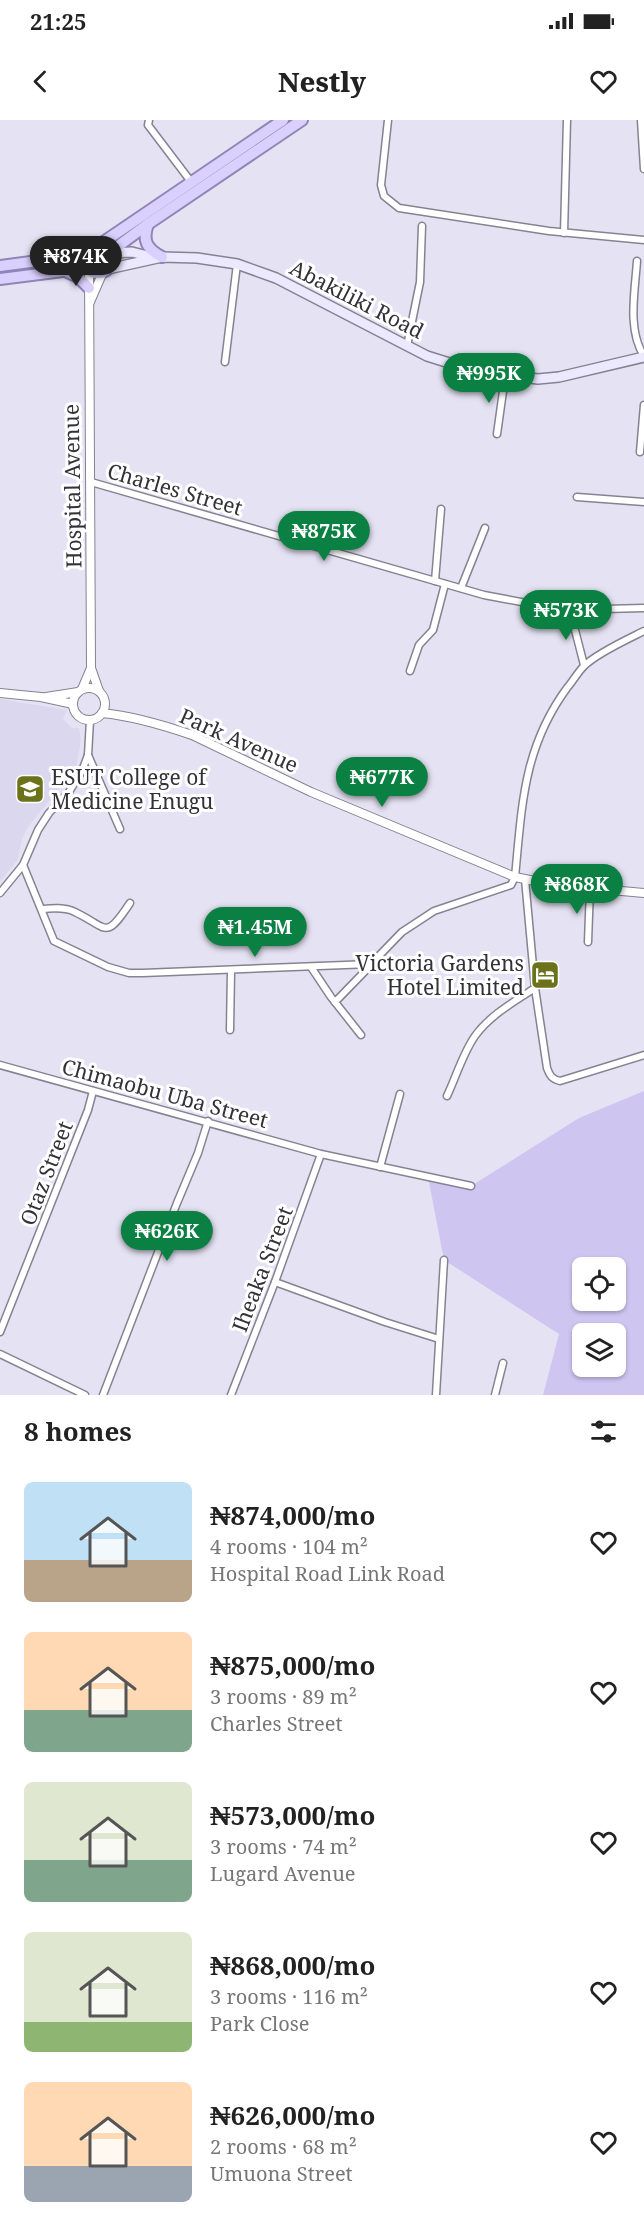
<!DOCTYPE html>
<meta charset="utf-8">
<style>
body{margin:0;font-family:"Noto Serif",serif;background:#f2f2f2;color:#222;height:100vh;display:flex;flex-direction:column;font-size:22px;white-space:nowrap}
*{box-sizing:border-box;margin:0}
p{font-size:20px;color:#767676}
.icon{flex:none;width:33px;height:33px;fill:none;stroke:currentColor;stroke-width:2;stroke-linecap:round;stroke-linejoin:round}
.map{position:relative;height:1275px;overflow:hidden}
.sheet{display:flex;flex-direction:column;background:#fff;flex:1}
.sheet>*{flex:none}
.controls{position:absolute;left:572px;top:1137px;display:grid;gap:12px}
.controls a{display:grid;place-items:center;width:54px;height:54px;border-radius:9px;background:#fff;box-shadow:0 2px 4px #0004;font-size:30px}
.price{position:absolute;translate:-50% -51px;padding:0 14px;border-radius:21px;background:#0b8043;color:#fff;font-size:20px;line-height:39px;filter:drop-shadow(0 2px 3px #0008)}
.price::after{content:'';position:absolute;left:50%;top:36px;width:18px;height:14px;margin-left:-9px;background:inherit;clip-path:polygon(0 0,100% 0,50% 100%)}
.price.active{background:#222;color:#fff}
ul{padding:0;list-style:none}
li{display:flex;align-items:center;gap:18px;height:150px;padding:0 24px}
li span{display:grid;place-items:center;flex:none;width:168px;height:120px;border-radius:9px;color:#555}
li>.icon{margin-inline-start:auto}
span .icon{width:72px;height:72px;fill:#fffc;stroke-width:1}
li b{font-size:26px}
h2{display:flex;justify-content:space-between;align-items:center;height:72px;padding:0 24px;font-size:26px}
.status{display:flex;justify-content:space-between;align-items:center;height:42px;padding:0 30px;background:#fff;direction:ltr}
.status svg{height:16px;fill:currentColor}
header{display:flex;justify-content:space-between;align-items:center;height:78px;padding:0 24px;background:#fff;font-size:27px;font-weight:800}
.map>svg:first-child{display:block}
.built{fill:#dbd7ef}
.green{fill:#cec6f1;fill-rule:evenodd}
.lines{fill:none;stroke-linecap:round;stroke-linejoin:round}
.minor-casing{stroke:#858392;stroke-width:9}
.tertiary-casing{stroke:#858392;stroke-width:10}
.secondary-casing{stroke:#858392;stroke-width:12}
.primary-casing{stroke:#8f85b7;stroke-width:14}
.minor{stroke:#fff;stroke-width:6}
.tertiary{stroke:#fff;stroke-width:8}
.secondary{stroke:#ece8fe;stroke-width:9}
.primary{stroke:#d9d0fd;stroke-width:10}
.labels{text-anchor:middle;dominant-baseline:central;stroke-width:6;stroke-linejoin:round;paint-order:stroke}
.street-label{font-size:21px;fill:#333238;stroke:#fff}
.poi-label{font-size:21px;fill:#333238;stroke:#fff;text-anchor:start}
</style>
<div class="status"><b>21:25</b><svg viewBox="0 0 49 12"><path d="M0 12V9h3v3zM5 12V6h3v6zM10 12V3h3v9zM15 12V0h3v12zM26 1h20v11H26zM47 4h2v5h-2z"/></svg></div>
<header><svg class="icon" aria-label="back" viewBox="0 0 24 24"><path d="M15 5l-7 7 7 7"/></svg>Nestly<svg class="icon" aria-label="heart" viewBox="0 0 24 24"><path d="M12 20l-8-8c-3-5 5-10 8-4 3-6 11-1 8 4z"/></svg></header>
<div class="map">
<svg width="644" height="1275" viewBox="0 0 644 1275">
<rect width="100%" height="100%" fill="#e5e3f3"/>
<path class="built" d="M0 579 67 590 63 599 72 608H79L81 620 77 643 71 654 28 707 22 719 18 739 0 762Z"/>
<path class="green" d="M644 971V1275H543L559 1214 444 1140 428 1057 471 1066 579 998ZM582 1148H615V1180H582ZM582 1214H615V1246H582Z"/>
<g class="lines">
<g class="minor-casing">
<g id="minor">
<path d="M149 0 148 5 192 63"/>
<path d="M388 0 381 65 384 76 399 88 549 111 644 120"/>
<path d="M641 0 644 49"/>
<path d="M564 113 567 0"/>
<path d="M637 141C635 171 627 210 644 236"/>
<path d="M407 226 420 162 422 106"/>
<path d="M225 242 237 144"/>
<path d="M497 314 505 257"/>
<path d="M640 332 644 285"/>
<path d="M91 362 484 475 564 490 644 488"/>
<path d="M577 377 644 382"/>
<path d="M435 461 441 389"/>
<path d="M461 468 485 408"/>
<path d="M564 490 575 510 584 545"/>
<path d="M410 551 419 525 433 510 445 464"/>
<path d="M88 635 120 709"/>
<path d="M23 745 54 821 108 847 129 853H143L371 844 402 812 434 791 511 765 515 757C522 686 523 628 567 568 573 561 578 552 584 546 597 533 628 519 644 511"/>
<path d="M525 759 535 868 547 948C550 956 552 959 560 961L644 935"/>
<path d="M0 773 23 745 38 710 49 693 69 672 82 651 88 635 90 600"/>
<path d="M43 789C53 788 65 787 75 792 108 808 105 821 130 783"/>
<path d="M588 822 590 768"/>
<path d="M311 847 331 877 361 915"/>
<path d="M335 882 371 845"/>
<path d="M230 910 231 851"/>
<path d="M0 945 321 1034 471 1066"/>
<path d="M447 976C456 957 463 933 475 916 490 895 514 882 535 868"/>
<path d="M380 1047 400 974"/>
<path d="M275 1162 385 1202 439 1219"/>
<path d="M0 1212 88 990 93 971"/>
<path d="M0 1234 85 1275"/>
<path d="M103 1275 177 1083 198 1033 208 1001"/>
<path d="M231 1275 275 1162 321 1034"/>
<path d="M436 1275 444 1140"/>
<path d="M495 1275 503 1243"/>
</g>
</g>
<g class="tertiary-casing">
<g id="tertiary">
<path d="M89 150 91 548 99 571"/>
<path d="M90 182 103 152"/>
<circle cx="89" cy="584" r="16"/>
<path d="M82 569 91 548"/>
<path d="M0 573 41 577 73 584"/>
<path d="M46 577 78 572"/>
<path d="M102 593C133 596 163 605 192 615L311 672 515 757 555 765 644 773"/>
</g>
</g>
<g class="secondary-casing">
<g id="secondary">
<path d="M111 133 132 132 155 138"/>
<path d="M108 149 162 137 197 138 237 144 276 158 427 236 478 252 538 259 559 257 644 237"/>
</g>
</g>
<g class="primary-casing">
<g id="primary">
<path d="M148 104C142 121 147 129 162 137"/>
<circle cx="98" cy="139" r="14"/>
<path d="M99 125 283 0"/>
<path d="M110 132 148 104 302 0"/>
<path d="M0 146 60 138 86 131"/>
<path d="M67 152 78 157 89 168"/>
<path d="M0 159 87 148"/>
</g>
</g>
<use href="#minor" class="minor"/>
<use href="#tertiary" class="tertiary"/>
<use href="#secondary" class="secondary"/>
<use href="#primary" class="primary"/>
</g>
<defs>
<g id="university-square" transform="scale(1.5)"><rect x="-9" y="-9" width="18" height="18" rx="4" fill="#6c721a" stroke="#fff"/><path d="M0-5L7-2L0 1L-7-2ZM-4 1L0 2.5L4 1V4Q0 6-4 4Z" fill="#fff"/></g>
<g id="hotel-square" transform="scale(1.5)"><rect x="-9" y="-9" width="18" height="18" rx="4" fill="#6c721a" stroke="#fff"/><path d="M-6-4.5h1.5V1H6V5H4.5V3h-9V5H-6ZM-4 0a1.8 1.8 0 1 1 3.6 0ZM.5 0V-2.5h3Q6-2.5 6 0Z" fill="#fff"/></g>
</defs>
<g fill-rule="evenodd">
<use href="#university-square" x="30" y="669"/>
<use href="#hotel-square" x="545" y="855"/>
</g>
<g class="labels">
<g class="street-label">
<text transform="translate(357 179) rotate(27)">Abakiliki Road</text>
<text transform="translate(72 366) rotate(-91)">Hospital Avenue</text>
<text transform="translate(175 369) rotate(16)">Charles Street</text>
<text transform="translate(239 620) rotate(24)">Park Avenue</text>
<text transform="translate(165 973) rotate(15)">Chimaobu Uba Street</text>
<text transform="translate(46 1053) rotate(-69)">Otaz Street</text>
<text transform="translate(262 1149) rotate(-69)">Iheaka Street</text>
</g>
<g class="poi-label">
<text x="51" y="657">ESUT College of<tspan x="51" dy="24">Medicine Enugu</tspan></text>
<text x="524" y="843" text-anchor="end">Victoria Gardens<tspan x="524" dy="24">Hotel Limited</tspan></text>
</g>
</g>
</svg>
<div class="controls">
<a><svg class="icon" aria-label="locate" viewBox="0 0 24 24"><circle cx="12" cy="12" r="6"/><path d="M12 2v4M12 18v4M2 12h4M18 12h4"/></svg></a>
<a><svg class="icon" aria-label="layers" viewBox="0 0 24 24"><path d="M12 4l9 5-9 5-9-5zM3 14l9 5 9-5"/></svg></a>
</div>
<b class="price active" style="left:76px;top:167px">₦874K</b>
<b class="price" style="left:489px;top:284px">₦995K</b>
<b class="price" style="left:324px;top:442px">₦875K</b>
<b class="price" style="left:566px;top:521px">₦573K</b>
<b class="price" style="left:382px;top:688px">₦677K</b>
<b class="price" style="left:577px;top:795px">₦868K</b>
<b class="price" style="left:255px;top:838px">₦1.45M</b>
<b class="price" style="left:167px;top:1142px">₦626K</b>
</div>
<section class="sheet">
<h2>8 homes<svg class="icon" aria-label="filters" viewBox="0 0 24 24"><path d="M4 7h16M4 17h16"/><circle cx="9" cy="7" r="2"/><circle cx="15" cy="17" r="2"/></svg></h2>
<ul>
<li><span style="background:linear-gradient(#bfe0f5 65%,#b9a48a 0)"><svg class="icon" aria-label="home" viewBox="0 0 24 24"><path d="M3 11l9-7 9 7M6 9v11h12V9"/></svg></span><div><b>₦874,000/mo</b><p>4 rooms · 104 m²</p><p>Hospital Road Link Road</p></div><svg class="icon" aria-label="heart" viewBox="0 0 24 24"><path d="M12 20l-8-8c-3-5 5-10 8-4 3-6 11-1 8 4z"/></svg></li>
<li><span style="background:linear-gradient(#ffd9b3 65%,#7fa58c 0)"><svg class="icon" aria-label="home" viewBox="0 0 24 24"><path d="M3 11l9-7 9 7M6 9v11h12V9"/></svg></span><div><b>₦875,000/mo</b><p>3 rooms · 89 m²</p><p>Charles Street</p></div><svg class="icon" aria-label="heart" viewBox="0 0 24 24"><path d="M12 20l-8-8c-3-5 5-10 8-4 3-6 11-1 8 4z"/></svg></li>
<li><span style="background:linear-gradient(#dfe7d0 65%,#7fa58c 0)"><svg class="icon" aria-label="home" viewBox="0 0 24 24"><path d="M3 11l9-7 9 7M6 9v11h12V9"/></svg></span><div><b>₦573,000/mo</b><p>3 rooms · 74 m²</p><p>Lugard Avenue</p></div><svg class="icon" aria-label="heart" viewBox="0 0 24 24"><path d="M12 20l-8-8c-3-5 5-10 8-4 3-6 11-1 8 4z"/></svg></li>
<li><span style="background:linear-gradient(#dfe7d0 75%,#8fb573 0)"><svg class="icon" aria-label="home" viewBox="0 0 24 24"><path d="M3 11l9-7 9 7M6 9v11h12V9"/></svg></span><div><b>₦868,000/mo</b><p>3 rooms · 116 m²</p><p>Park Close</p></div><svg class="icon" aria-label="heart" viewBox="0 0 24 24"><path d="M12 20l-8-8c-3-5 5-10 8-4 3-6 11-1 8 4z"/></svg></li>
<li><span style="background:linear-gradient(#ffd9b3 70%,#9aa5b1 0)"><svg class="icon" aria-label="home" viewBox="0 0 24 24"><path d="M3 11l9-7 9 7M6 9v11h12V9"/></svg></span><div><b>₦626,000/mo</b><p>2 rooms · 68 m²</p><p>Umuona Street</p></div><svg class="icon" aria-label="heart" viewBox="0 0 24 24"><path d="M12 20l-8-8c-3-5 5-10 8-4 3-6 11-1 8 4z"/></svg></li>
</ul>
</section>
